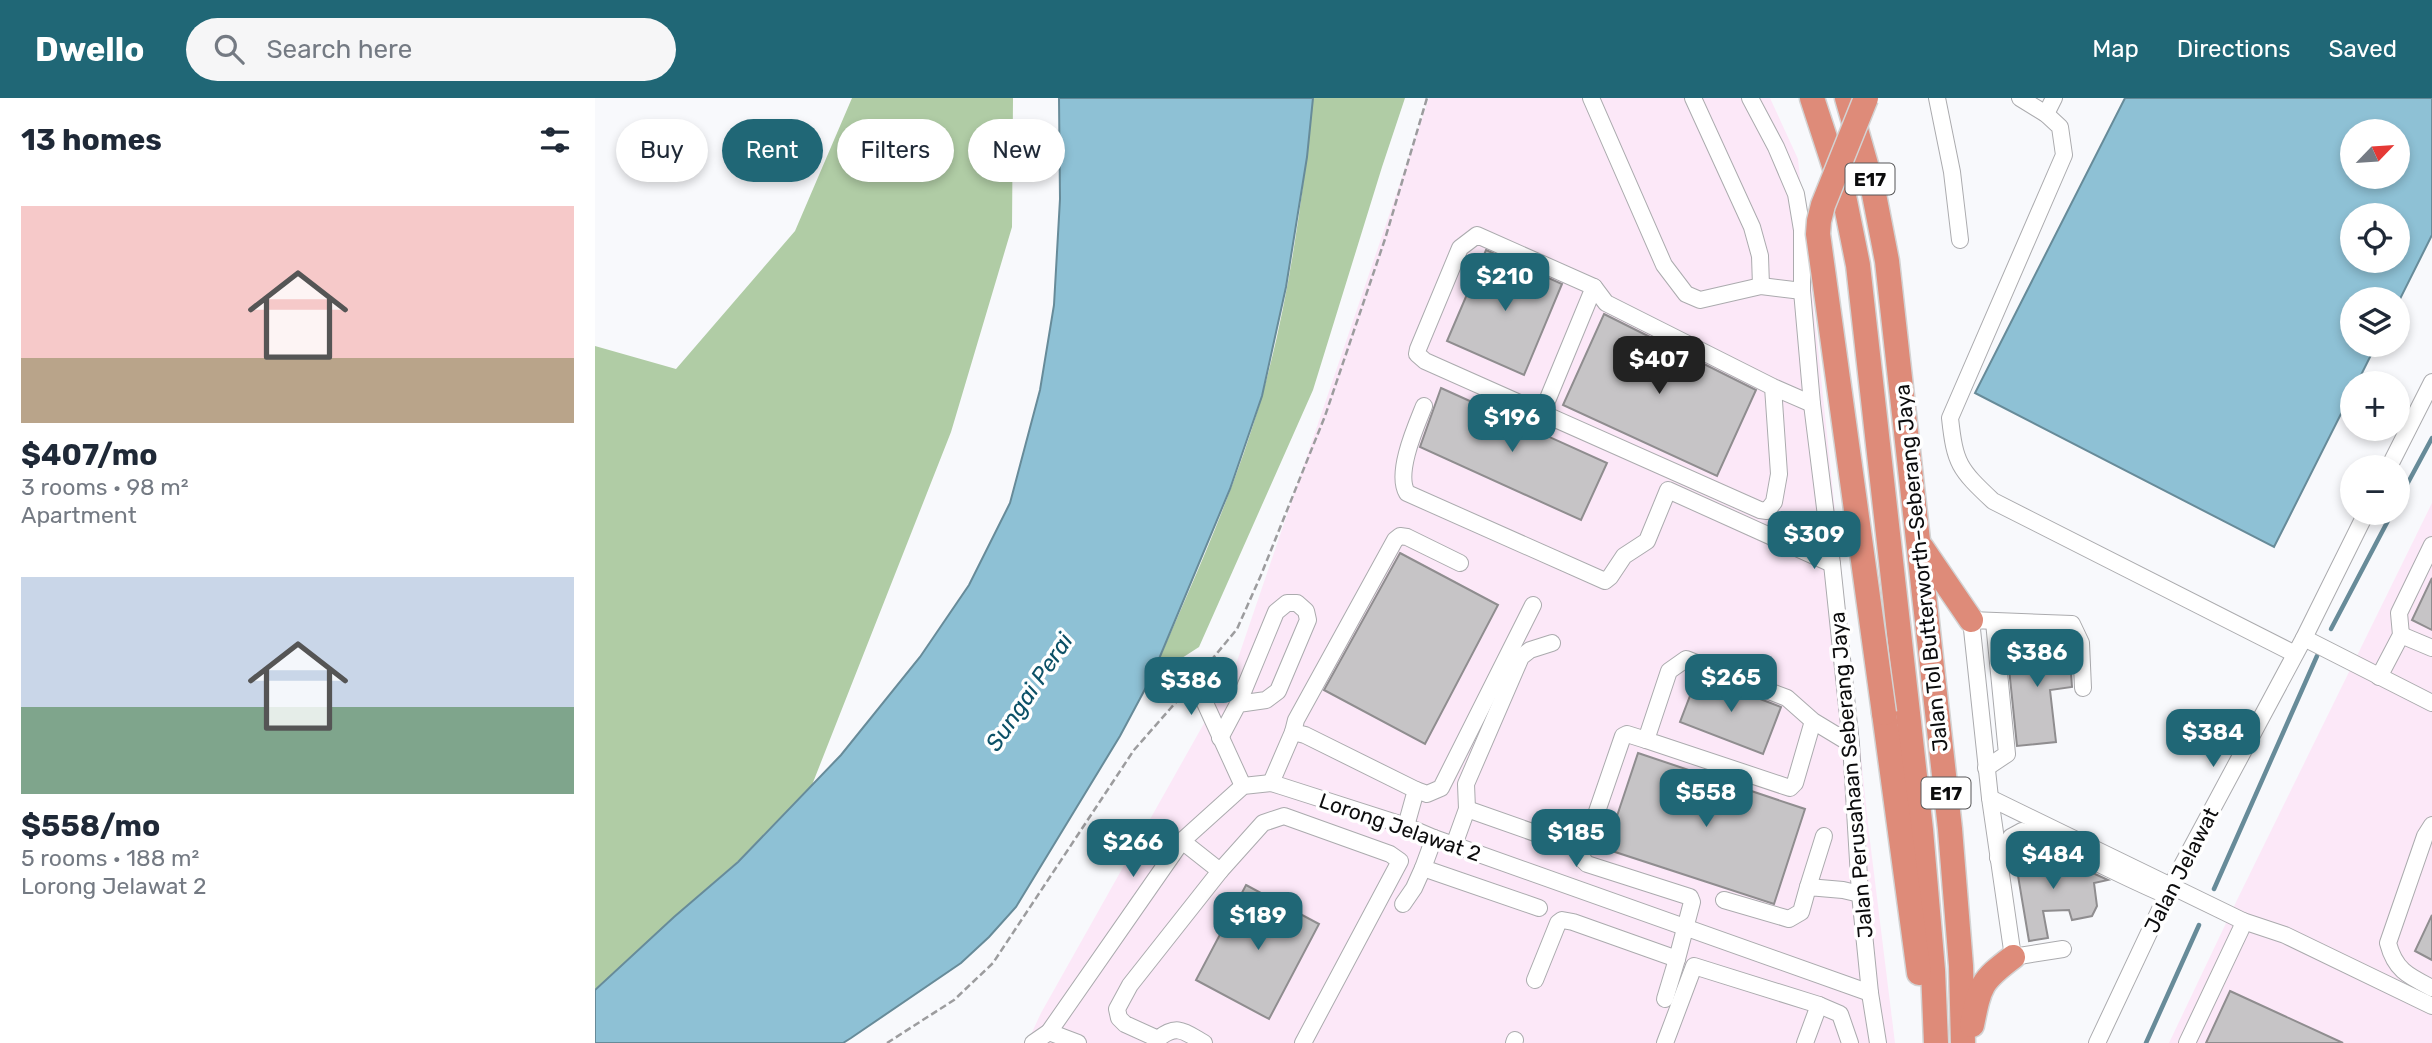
<!DOCTYPE html>
<meta charset="utf-8">
<style>
body{margin:0;font-family:Rubik,sans-serif;background:#f6f6f7;color:#1f2937;height:100vh;display:flex;flex-direction:column;font-size:26px;white-space:nowrap}
*{box-sizing:border-box;margin:0}
p{font-size:23px;color:#747a83}
.icon{flex:none;width:38px;height:38px;fill:none;stroke:currentColor;stroke-width:2;stroke-linecap:round;stroke-linejoin:round}
.map{position:relative;flex:1;overflow:hidden}
.sheet{display:flex;flex-direction:column;background:#fff;width:595px}
.sheet>*{flex:none}
.guide{position:absolute;left:21px;top:21px;width:665px;height:63px;display:flex;gap:14px}
.needle{width:46px;rotate:65deg}
.buttons{position:absolute;left:1745px;top:21px;display:grid;gap:14px}
.buttons a{display:grid;place-items:center;width:70px;height:70px;border-radius:50%;background:#fff;box-shadow:0 4px 10px #0003;font-size:35px}
.price{position:absolute;translate:-50% -60px;padding:0 16px;border-radius:14px;background:#206776;color:#fff;font-size:23px;line-height:46px;filter:drop-shadow(0 2px 4px #0008)}
.price::after{content:'';position:absolute;left:50%;top:42px;width:21px;height:16px;margin-left:-10px;background:inherit;clip-path:polygon(0 0,100% 0,50% 100%)}
.price.active{background:#222;color:#fff}
ul{padding:0;list-style:none}
li{display:grid;align-content:center;gap:14px;height:371px;padding:0 21px}
li span{display:grid;place-items:center;height:217px;border-radius:0px;color:#555}
li>.icon{margin-inline-start:auto}
span .icon{width:126px;height:126px;fill:#fffc;stroke-width:1}
li b{font-size:30px}
h2{display:flex;justify-content:space-between;align-items:center;height:84px;padding:0 21px;font-size:30px}
.tag{padding:0 24px;border-radius:32px;background:#fff;box-shadow:0 4px 10px #0003;font-size:24px;line-height:63px}
.tag.active{background:#206776;color:#fff}
header{display:flex;align-items:center;gap:42px;box-sizing:border-box;height:98px;padding:0 35px;background:#206776;color:#fff}
header strong{font-size:33px}
nav{display:flex;gap:38px;margin-inline-start:auto;font-size:24px}
.search{width:490px;height:63px;background:#f6f6f7;display:flex;align-items:center;gap:18px;box-sizing:border-box;padding:0 24px;border-radius:38px;color:#747a83;font-size:26px}
main{display:flex;flex:1;min-height:0}
.map>svg:first-child{display:block}
.industrial{fill:#fce8f8}
.forest{fill:#b0cca5}
.water{fill:#8ec1d5;stroke:#678b99;stroke-width:2;fill-rule:evenodd}
.lines{fill:none;stroke-linecap:round;stroke-linejoin:round}
.stream{stroke:#678b99;stroke-width:4.5}
.building{fill:#c6c4c6;stroke:#8f8d8f;stroke-width:2}
.minor-casing{stroke:#ababae;stroke-width:18}
.highway-casing{stroke:#d3d3d3;stroke-width:27}
.path{stroke:#9c9c9e;stroke-width:2.5;stroke-dasharray:7 3.5;stroke-linecap:butt}
.minor{stroke:#fff;stroke-width:16}
.highway{stroke:#de8b79;stroke-width:24}
.highway-bridge-casing{stroke:#d3d3d3;stroke-width:27;stroke-linecap:butt}
.highway-bridge{stroke:#de8b79;stroke-width:24}
.labels{text-anchor:middle;dominant-baseline:central;stroke-width:7;stroke-linejoin:round;paint-order:stroke}
.shield{fill:#fff;stroke:#555556;stroke-width:2}
.shield-label{font-size:19px;font-weight:bold;fill:#0c0c0d}
.street-label{font-size:21px;fill:#0c0c0d;stroke:#fff}
.water-label{font-size:23px;font-style:italic;fill:#0b5066;stroke:#fff}
</style>
<header>
<strong>Dwello</strong>
<div class="search"><svg class="icon" aria-label="search" viewBox="0 0 24 24"><circle cx="10" cy="10" r="6"/><path d="M15 15l6 6"/></svg>Search here</div>
<nav><a>Map</a><a>Directions</a><a>Saved</a></nav>
</header>
<main>
<section class="sheet">
<h2>13 homes<svg class="icon" aria-label="filters" viewBox="0 0 24 24"><path d="M4 7h16M4 17h16"/><circle cx="9" cy="7" r="2"/><circle cx="15" cy="17" r="2"/></svg></h2>
<ul>
<li><span style="background:linear-gradient(#f6c9c9 70%,#b9a48a 0)"><svg class="icon" aria-label="home" viewBox="0 0 24 24"><path d="M3 11l9-7 9 7M6 9v11h12V9"/></svg></span><div><b>$407/mo</b><p>3 rooms · 98 m²</p><p>Apartment</p></div></li>
<li><span style="background:linear-gradient(#c9d6e8 60%,#7fa58c 0)"><svg class="icon" aria-label="home" viewBox="0 0 24 24"><path d="M3 11l9-7 9 7M6 9v11h12V9"/></svg></span><div><b>$558/mo</b><p>5 rooms · 188 m²</p><p>Lorong Jelawat 2</p></div></li>
</ul>
</section>
<div class="map">
<svg width="1837" height="945" viewBox="0 0 1837 945">
<rect width="100%" height="100%" fill="#f8f9fc"/>
<g class="industrial">
<path d="M834 0H1175L1203 61 1274 735 1300 945H432L446 915 639 572Z"/>
<path d="M1837 405V945H1574L1642 802Z"/>
</g>
<g class="forest">
<path d="M257 0H418L417 129 356 334 217 687 142 764 79 819 0 892V248L81 271 200 133Z"/>
<path d="M718 0H810L787 69 718 292 604 549 556 580C596 488 639 395 667 298 694 202 708 99 718 0Z"/>
</g>
<g class="water">
<path d="M464 0H718L712 59 691 189 667 298 635 391 556 580 525 638 421 809 394 839 366 865 256 940 248 945H0V892L79 819 143 764 246 657 325 559 374 487 415 405 445 292 459 207 465 101Z"/>
<path d="M1530 0H1837V137L1803 205 1802 201H1757V247H1781L1762 285H1757V294L1679 449 1380 295ZM1757 33H1802V79H1757ZM1757 117H1802V163H1757Z"/>
</g>
<g class="lines">
<g class="stream">
<path d="M1802 405 1837 340"/>
<path d="M1736 531 1797 415"/>
<path d="M1619 791 1722 558"/>
<path d="M1551 945 1604 827"/>
</g>
</g>
<g class="building">
<path d="M891 152 967 186 929 277 852 243Z"/>
<path d="M1009 216 1161 292 1122 378 968 307Z"/>
<path d="M846 290 1012 365 986 422 825 349Z"/>
<path d="M805 455 903 507 830 646 729 592Z"/>
<path d="M1837 480V532L1817 522Z"/>
<path d="M1474 545 1477 589 1455 592 1461 644 1422 648 1412 551Z"/>
<path d="M1103 577 1186 609 1168 656 1085 624Z"/>
<path d="M1043 655 1210 711 1179 806 1011 751Z"/>
<path d="M1430 745 1436 748 1440 769 1472 763 1513 782 1499 785 1502 808 1497 818 1477 822 1474 812 1448 813 1453 840 1434 843 1419 754 1423 747Z"/>
<path d="M651 787 724 826 674 921 601 882Z"/>
<path d="M1837 817V862L1820 853Z"/>
<path d="M1635 893 1748 945H1611Z"/>
</g>
<g class="lines">
<g class="minor-casing">
<g id="minor">
<path d="M996 0 1069 167 1091 196 1105 202 1166 188 1207 193"/>
<path d="M1098 0 1157 129 1165 158 1166 188"/>
<path d="M1155 0 1181 49 1201 96 1207 132V193L1217 306 1237 466 1256 646 1265 796 1275 895 1283 945"/>
<path d="M1342 0 1357 74 1365 142"/>
<path d="M1425 0 1451 16 1465 29 1469 57 1355 320C1360 366 1364 371 1398 403L1700 556"/>
<path d="M1451 16 1459 0"/>
<path d="M1178 289 1184 376 1179 404 1172 413 1165 412 830 263 822 256 823 251 865 150 882 137 999 189 1011 205 1178 289 1217 306"/>
<path d="M829 308C821 328 800 375 812 395L1010 483 1015 479 1029 458 1052 443 1073 392 1237 466"/>
<path d="M947 315 999 189"/>
<path d="M1794 369 1837 284"/>
<path d="M1806 537 1837 550"/>
<path d="M1709 540 1837 605"/>
<path d="M1784 579 1806 537 1804 515 1837 447"/>
<path d="M600 583 648 688"/>
<path d="M1218 623 1200 685 1195 690 1051 642 1074 573 1091 561 1192 600 1218 623 1256 646"/>
<path d="M625 640 643 606 681 514 692 505H702L711 513 713 522 683 593 671 602 643 606"/>
<path d="M1391 670 1412 656 1399 524"/>
<path d="M676 685 698 634"/>
<path d="M821 692 832 696 846 690 938 507"/>
<path d="M1395 700 1648 823 1646 831 1592 945"/>
<path d="M872 711 974 747"/>
<path d="M1837 727 1830 738 1793 845C1800 872 1813 878 1837 890"/>
<path d="M811 728 821 692 710 637 698 634 701 622 800 442 805 438 812 439 865 465"/>
<path d="M839 740 828 770 944 810"/>
<path d="M587 743 625 773 535 887 522 911 524 920 530 926 563 941C582 925 590 934 609 945"/>
<path d="M859 747 872 711 871 686 926 559 935 552 957 545"/>
<path d="M1403 760 1416 739 1427 733C1477 750 1523 777 1571 797"/>
<path d="M625 773 668 725 689 718 795 756 805 763 708 945"/>
<path d="M1213 789 1229 738"/>
<path d="M1129 802 1194 821 1206 814 1213 789 1248 792 1265 796"/>
<path d="M808 806 819 790 828 770"/>
<path d="M1648 823 1690 837 1837 908"/>
<path d="M1468 851 1418 859 1395 700 1376 522 1477 526 1486 545 1488 590"/>
<path d="M940 882 963 825 967 822 978 824 1082 861 1097 804 1095 799 992 766 988 762 987 757 1028 638 1032 636 1051 642"/>
<path d="M1070 901 1082 861"/>
<path d="M454 934 483 945"/>
<path d="M438 945 454 934 587 743 648 688 676 685 686 688 811 728 839 740 1275 895"/>
<path d="M919 945 920 942"/>
<path d="M1070 945 1099 868 1224 907 1245 916 1255 945"/>
<path d="M1210 945 1224 907"/>
<path d="M1502 945 1576 788 1709 540 1771 415"/>
</g>
</g>
<g class="highway-casing">
<g id="highway">
<path d="M1217 0 1249 98 1263 167 1326 732 1338 872 1341 945"/>
<path d="M1252 0 1278 91 1292 163 1355 731 1366 868 1368 945"/>
<path d="M1327 450 1376 522"/>
<path d="M1289 615 1324 875"/>
<path d="M1377 927C1385 887 1386 883 1418 859"/>
</g>
</g>
<g class="path">
<path d="M609 571 642 531 666 477 730 318 790 141 832 0"/>
<path d="M292 945 359 902 398 865 539 652 589 595"/>
</g>
<use href="#minor" class="minor"/>
<use href="#highway" class="highway"/>
<g class="highway-bridge-casing">
<path id="highway-bridge" d="M1271 0 1228 107 1224 123 1223 136 1289 615"/>
</g>
<use href="#highway-bridge" class="highway-bridge"/>
</g>
<g class="labels">
<g class="shield">
<rect x="1250.5" y="65.5" width="49" height="31" rx="5"/>
<rect x="1326.5" y="679.5" width="49" height="31" rx="5"/>
</g>
<g class="shield-label">
<text x="1275" y="81">E17</text>
<text x="1351" y="695">E17</text>
</g>
<g class="street-label">
<text transform="translate(1326 470) rotate(-96)">Jalan Tol Butterworth–Seberang Jaya</text>
<text transform="translate(1256 677) rotate(-95)">Jalan Perusahaan Seberang Jaya</text>
<text transform="translate(805 729) rotate(19)">Lorong Jelawat 2</text>
<text transform="translate(1586 772) rotate(-63)">Jalan Jelawat</text>
</g>
<g class="water-label">
<text transform="translate(434 594) rotate(-56)">Sungai Perai</text>
</g>
</g>
</svg>
<div class="buttons">
<a><svg class="needle" viewBox="-14 -14 28 28"><path d="M0-13l5 13h-10z" fill="#e53935"/><path d="M0 13l5-13h-10z" fill="#747a83"/></svg></a>
<a><svg class="icon" aria-label="locate" viewBox="0 0 24 24"><circle cx="12" cy="12" r="6"/><path d="M12 2v4M12 18v4M2 12h4M18 12h4"/></svg></a>
<a><svg class="icon" aria-label="layers" viewBox="0 0 24 24"><path d="M12 4l9 5-9 5-9-5zM3 14l9 5 9-5"/></svg></a>
<a>+</a>
<a>−</a>
</div>
<b class="price" style="left:910px;top:215px">$210</b>
<b class="price active" style="left:1064px;top:298px">$407</b>
<b class="price" style="left:917px;top:356px">$196</b>
<b class="price" style="left:1219px;top:473px">$309</b>
<b class="price" style="left:1442px;top:591px">$386</b>
<b class="price" style="left:1136px;top:616px">$265</b>
<b class="price" style="left:596px;top:619px">$386</b>
<b class="price" style="left:1618px;top:671px">$384</b>
<b class="price" style="left:1111px;top:731px">$558</b>
<b class="price" style="left:981px;top:771px">$185</b>
<b class="price" style="left:538px;top:781px">$266</b>
<b class="price" style="left:1458px;top:793px">$484</b>
<b class="price" style="left:663px;top:854px">$189</b>
<div class="guide">
<a class="tag">Buy</a>
<a class="tag active">Rent</a>
<a class="tag">Filters</a>
<a class="tag">New</a>
</div>
</div>
</main>
